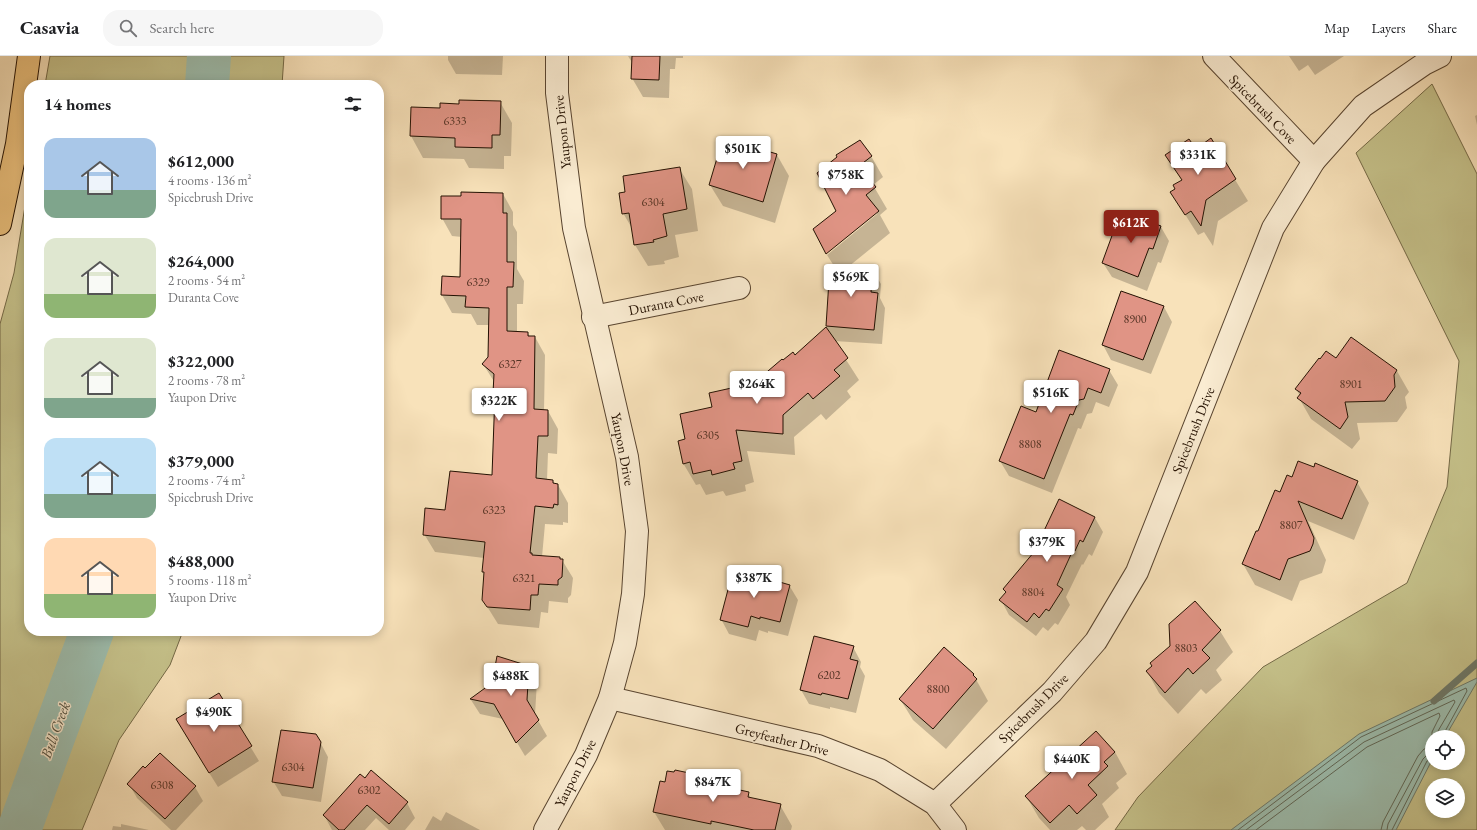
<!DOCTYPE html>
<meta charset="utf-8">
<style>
body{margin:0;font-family:"EB Garamond",serif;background:#f6f6f6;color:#202124;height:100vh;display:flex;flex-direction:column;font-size:15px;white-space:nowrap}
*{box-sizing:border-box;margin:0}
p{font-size:13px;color:#757577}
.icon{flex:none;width:22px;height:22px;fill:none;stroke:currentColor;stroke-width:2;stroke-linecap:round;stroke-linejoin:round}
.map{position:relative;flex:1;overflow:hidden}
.panel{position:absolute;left:24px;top:24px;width:360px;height:556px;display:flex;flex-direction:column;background:#fff;border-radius:16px;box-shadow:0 2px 10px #0003}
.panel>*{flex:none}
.fabs{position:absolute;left:1425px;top:674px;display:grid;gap:8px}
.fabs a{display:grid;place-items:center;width:40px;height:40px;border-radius:50%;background:#fff;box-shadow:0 2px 10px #0003;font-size:20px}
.price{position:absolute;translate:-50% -34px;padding:0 9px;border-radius:4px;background:#fff;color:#222;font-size:13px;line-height:26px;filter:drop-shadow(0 1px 2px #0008)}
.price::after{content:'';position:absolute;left:50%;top:24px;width:12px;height:9px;margin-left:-6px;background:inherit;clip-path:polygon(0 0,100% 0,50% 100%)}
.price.selected{background:#8f2418;color:#fff}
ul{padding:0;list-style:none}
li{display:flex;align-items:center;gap:12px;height:100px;padding:0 20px}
li span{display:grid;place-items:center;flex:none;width:112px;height:80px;border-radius:12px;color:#555}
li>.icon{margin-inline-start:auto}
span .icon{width:48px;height:48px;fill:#fffc;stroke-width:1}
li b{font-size:17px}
h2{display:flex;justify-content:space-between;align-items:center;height:48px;padding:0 20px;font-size:17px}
header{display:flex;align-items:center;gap:24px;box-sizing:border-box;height:56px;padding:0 20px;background:#fff;border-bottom:1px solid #e0e0e0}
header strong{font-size:19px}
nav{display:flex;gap:22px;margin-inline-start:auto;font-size:14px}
.search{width:280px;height:36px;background:#f6f6f6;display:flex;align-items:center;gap:10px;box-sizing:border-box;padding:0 14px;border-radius:16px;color:#757577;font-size:15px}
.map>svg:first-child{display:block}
.green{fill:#c5c18a;stroke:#746946;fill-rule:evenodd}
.water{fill:#9dbeaf;stroke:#6d796a}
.shadow{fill:#0003}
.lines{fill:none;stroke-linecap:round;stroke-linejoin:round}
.shore{stroke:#606858;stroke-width:1}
.stream{stroke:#6d796a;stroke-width:7}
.river{stroke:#9dbeaf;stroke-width:44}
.building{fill:#e09485;stroke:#241102}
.minor-casing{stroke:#594530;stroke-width:24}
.major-casing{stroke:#241102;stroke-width:24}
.minor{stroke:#faecd2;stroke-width:22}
.major{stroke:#ecc17d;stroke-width:22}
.labels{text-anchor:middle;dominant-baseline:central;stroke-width:3;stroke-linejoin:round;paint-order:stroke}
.number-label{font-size:12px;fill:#533223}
.street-label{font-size:14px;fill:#241102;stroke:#faecd2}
.water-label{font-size:15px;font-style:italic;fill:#4e4e3f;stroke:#faecd2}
</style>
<header>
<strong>Casavia</strong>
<div class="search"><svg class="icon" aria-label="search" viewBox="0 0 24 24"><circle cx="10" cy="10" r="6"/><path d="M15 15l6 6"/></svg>Search here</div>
<nav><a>Map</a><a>Layers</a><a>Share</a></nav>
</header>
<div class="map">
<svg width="1477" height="774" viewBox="0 0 1477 774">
<rect width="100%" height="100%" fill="#f8e2ba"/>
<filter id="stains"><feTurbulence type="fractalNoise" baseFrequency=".005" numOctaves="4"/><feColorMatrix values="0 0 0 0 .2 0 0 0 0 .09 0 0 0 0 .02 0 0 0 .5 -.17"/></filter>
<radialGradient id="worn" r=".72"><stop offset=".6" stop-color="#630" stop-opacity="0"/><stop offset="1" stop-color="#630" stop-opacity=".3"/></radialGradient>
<g class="green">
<path d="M50 0H284L282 29H45Z"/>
<path d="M1432 28 1477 118V774H1115L1138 741 1263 611 1407 527 1447 431 1459 305 1356 97ZM1432 681H1458V707H1432ZM1432 729H1458V755H1432Z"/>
<path d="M29 126V575H183L170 609 119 684 82 774H0V268L14 217Z"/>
</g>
<path class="water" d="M1477 622V626L1445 681H1432V704L1396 774H1231L1359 678Z"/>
<g class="shadow">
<path d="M448 0H503L502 19 456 18 448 4Z"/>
<path d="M628 0H683V2H676L675 13H670L669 42 643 41 632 22 633 8Z"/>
<path d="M1289 0H1344L1315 19 1308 9 1299 15Z"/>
<path d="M500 46 512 67 511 100H504V113L469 112 464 103 423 102 411 80 412 52 441 53 460 49Z"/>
<path d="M1477 59V69L1475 60Z"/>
<path d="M1211 84 1248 145 1218 165 1213 190 1204 176 1198 179 1171 136 1177 133 1182 125 1166 99 1196 94Z"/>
<path d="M777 99 789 120 775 167 723 150 710 129Z"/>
<path d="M871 100 883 121 873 129 887 153 880 159 890 177 848 211 872 213 881 228 880 242 885 252 882 288 834 285 859 324 847 335 851 341 826 364 821 358 794 381 795 399 747 395 754 426 745 429 746 435 726 440 723 435 706 439 700 428 696 429 683 407 687 384 713 352 755 328 783 306 795 300 827 271 831 210H834L827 199 877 158V155H837L818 117Z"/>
<path d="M679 112 692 133 698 175 675 179 679 201 664 205 665 208 648 210 635 189 633 174 623 157 626 137Z"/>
<path d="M503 138 513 156V169L517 176V213L524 225 523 248H517V277H528L530 281H535L545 299 544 355H548L558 373 557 398 548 397 547 424 553 425 555 429H558L568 447V467L563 466V469L545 468 542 501 562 504 573 522 571 539 568 542V547L549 545 548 557 541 556 539 572 498 568 483 544 484 502 435 496 424 478 446 455 493 420 496 339 495 327 483 308 489 301 490 269H477L471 258 452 257 442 239 443 221 461 222 462 181 452 180 442 162 462 141Z"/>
<path d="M1161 171 1169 185 1161 207 1158 206 1147 235 1112 221 1103 207Z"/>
<path d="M1122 236 1164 251 1172 266 1151 318 1111 304 1103 289Z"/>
<path d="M1352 282 1397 315 1409 336 1405 341 1407 352 1397 366 1357 367 1360 383 1352 393 1311 363 1299 342 1300 340 1296 333 1336 303Z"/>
<path d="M1109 314 1118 329 1109 351 1096 346 1092 357 1087 358 1081 373 1078 372 1052 437 1009 420 1000 405 1036 358Z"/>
<path d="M1292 423 1357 426 1369 447 1354 484 1308 465 1326 504 1322 517 1300 525 1292 545 1255 529 1243 508 1281 438Z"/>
<path d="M1059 445 1095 462 1103 476 1092 500 1089 498 1083 509 1082 508 1066 541 1070 549 1058 569 1055 567 1048 575 1043 571 1036 580 1009 559 1001 544 1006 537 1004 534 1034 496Z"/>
<path d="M789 529 798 544 788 580 768 575V577L759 574 756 585 729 578 721 563Z"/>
<path d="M1195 546 1220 575 1233 596 1216 614 1222 624 1206 638 1201 633 1178 658 1159 637 1147 615 1171 590Z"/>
<path d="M853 591 861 606 860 611 865 620 856 657 830 651V653L809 648 801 634Z"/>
<path d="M529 610 537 625 535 659 547 680 525 700 503 663 480 658 471 644 493 628Z"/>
<path d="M973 618 988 645 946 693 913 664 900 643Z"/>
<path d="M218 638 259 705 218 731 185 678Z"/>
<path d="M320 686 328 701 321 746 282 740 273 725Z"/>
<path d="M1115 696 1127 718 1116 727 1119 732 1102 748 1109 761 1095 774H1086L1082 770 1077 774H1050L1039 762 1026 740Z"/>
<path d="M145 714 195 731 203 745 176 774H171L137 742 129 728Z"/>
<path d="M360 719 407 747 415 762 405 774H389L376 762 365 774H332L324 759Z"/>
<path d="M721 725 728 733 748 737 751 743 780 749 792 770 791 774H665L654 756Z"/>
<path d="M446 756 480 774H425L433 760 441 765Z"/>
<path d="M121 768 149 774H112L113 770 121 771Z"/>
</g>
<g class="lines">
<g class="shore">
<path d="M1238 774 1361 681 1466 632 1467 635 1442 681"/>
<path d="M1246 774 1364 686 1454 644 1455 646 1438 675 1437 681"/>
<path d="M1256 774 1367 691 1439 657 1440 660 1432 676V686"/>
<path d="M1381 774 1383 766 1418 700 1424 693 1432 692"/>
<path d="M1387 774 1388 768 1423 703 1427 699 1432 698"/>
<path d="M1392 774 1427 705 1432 703"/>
</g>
<path class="stream" d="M1434 645 1477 607"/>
<g class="river">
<path d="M207 29 209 0"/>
<path d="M19 774 92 575"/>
</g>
</g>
<g class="building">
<path d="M632 0H660L659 24 631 23Z"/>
<path d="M459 44 501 45 500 79H492V92L455 91V82L410 80 411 51 440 52V47L459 48Z"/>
<path d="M723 82 777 98 763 146 709 129Z"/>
<path d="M1211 82 1236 123 1206 144 1201 170 1191 155 1185 159 1170 136 1175 133 1173 129 1182 124 1165 99 1189 83 1196 93Z"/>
<path d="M860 84 872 100 859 110 876 131 866 139 879 155 826 198 813 173 836 155 817 117 837 101 836 99Z"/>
<path d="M680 111 687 153 663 158 667 180 653 184 654 186 634 189 629 157 622 158 619 137 625 136 623 120Z"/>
<path d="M461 136 503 137V157H507V206H514L513 231H507V275L528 276V280H535L534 353 548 354V380H538L536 422 553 424V427L558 428V449L554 448 553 452 535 450 530 497H532V499L560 501V503H563L562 521 558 524V529L539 528 538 539H531L530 554 487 551 482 544 484 516H482L485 486 423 479 425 452 445 454 450 415 492 419 495 337H493L494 318 482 308 488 301 489 252 465 251 466 240 441 239 442 220 460 221 461 163H441V140H461Z"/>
<path d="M1121 155 1161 170 1153 193 1149 192 1138 221 1102 207Z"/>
<path d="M830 209 873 212 871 236 878 237 874 274 826 270Z"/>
<path d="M1121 235 1164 250 1143 304 1102 289Z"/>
<path d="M826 271 848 302 834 314 840 320 813 343 808 337 783 359V378L736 374 742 405 733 407 735 413 712 419 711 414 693 418 690 406 683 408 678 385 685 383 680 358 712 351 709 337 754 327 782 303 783 304 793 296 795 299Z"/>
<path d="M1351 281 1397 314 1394 319 1395 331 1385 345 1345 346 1348 361 1340 373 1297 342 1301 337 1295 333 1319 302 1320 303 1326 295 1336 302Z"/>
<path d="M1059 294 1110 313 1101 337 1088 332 1084 343 1079 344 1073 359 1070 358 1044 423 999 405 1021 350 1036 356Z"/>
<path d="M1298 405 1314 411 1315 407 1358 425 1342 463 1298 445 1314 482 1313 488 1310 495 1288 503 1280 524 1242 508 1256 475H1258L1275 434 1280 436 1287 419 1292 421Z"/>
<path d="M1059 443 1095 461 1083 486 1080 484 1075 495 1073 494 1057 529 1063 533 1049 555 1046 553 1039 562 1034 557 1027 566 999 544 1006 536 1003 533 1034 496Z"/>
<path d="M738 514 790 529 780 566 760 561V563L751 560 748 571 720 564 730 526 735 527Z"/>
<path d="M1195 545 1221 574 1202 594 1210 602 1193 618 1188 612 1165 637 1146 615 1152 610 1150 607 1170 590 1169 568Z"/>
<path d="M814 580 854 590 850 603 858 605 848 643 822 637 821 639 800 634Z"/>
<path d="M944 591 974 618 973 619 977 623 933 673 899 643Z"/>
<path d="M497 600 529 610 527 644 539 664 516 687 494 648 470 643 492 627Z"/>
<path d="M219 637 252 690 209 717 176 663Z"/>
<path d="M281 674 316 678 321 686 313 732 272 726Z"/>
<path d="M1096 675 1115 696 1104 706 1108 710 1088 729 1097 739 1077 758 1069 749 1050 767 1025 740Z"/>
<path d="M160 697 196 730 165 763 127 728 143 710 145 712Z"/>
<path d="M371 714 408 746 389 768 367 749 344 774H339L323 759 360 718 365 722Z"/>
<path d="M675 714 722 724 721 727 727 728 726 731 749 736 748 741 781 748 775 774H754L711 765V768L653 756 660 725 665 726 667 715 674 716Z"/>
</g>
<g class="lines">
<g class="minor-casing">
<g id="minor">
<path d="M1214 0 1314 105"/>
<path d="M593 261 739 232"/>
<path d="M610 642 818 690 880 714 935 748 955 774"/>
<path d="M935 748 1052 636 1096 585 1137 516 1273 172 1314 105 1363 50 1424 8 1440 0"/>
<path d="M545 774 586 699 610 642 625 587 633 538 637 475 627 401 574 172 557 37V0"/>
</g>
</g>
<g class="major-casing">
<path id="major" d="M0 168 17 88 29 0"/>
</g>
<use href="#minor" class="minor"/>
<use href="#major" class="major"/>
</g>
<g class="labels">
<g class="number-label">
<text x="455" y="65">6333</text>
<text x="653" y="146">6304</text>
<text x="478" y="226">6329</text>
<text x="1135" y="263">8900</text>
<text x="510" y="308">6327</text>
<text x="1351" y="328">8901</text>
<text x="708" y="379">6305</text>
<text x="1030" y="388">8808</text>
<text x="494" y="454">6323</text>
<text x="1291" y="469">8807</text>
<text x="524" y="522">6321</text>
<text x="1033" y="536">8804</text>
<text x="1186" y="592">8803</text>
<text x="829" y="619">6202</text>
<text x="938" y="633">8800</text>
<text x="293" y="711">6304</text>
<text x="162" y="729">6308</text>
<text x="369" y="734">6302</text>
</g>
<g class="street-label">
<text transform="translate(1263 53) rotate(46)">Spicebrush Cove</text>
<text transform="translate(562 76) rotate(-96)">Yaupon Drive</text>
<text transform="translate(666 247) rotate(-11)">Duranta Cove</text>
<text transform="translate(1193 374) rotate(-68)">Spicebrush Drive</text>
<text transform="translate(623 393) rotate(79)">Yaupon Drive</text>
<text transform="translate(1033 652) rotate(-45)">Spicebrush Drive</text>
<text transform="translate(782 683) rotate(14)">Greyfeather Drive</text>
<text transform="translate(575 717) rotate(-63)">Yaupon Drive</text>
</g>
<g class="water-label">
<text transform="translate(55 674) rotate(-70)">Bull Creek</text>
</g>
</g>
<rect width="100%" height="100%" filter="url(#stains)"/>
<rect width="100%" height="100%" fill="url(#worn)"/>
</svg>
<div class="fabs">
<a><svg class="icon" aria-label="locate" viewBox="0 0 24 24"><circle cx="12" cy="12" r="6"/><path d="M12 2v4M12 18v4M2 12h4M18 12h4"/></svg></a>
<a><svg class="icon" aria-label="layers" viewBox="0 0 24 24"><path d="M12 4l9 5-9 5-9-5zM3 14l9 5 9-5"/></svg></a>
</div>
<b class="price" style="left:743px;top:114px">$501K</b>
<b class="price" style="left:1198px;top:120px">$331K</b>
<b class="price" style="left:846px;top:140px">$758K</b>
<b class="price selected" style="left:1131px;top:188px">$612K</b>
<b class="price" style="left:851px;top:242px">$569K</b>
<b class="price" style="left:757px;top:349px">$264K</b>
<b class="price" style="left:1051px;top:358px">$516K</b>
<b class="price" style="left:499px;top:366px">$322K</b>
<b class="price" style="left:1047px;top:507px">$379K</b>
<b class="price" style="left:754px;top:543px">$387K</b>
<b class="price" style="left:511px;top:641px">$488K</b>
<b class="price" style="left:214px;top:677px">$490K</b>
<b class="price" style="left:1072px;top:724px">$440K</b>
<b class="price" style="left:713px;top:747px">$847K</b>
<section class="panel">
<h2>14 homes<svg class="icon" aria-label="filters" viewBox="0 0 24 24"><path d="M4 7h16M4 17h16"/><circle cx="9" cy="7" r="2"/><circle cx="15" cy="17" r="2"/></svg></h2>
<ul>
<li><span style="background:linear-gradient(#a9c7e8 65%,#7fa58c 0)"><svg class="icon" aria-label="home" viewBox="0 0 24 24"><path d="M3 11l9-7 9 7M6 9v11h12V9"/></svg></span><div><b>$612,000</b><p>4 rooms · 136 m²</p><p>Spicebrush Drive</p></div></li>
<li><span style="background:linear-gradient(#dfe7d0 70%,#8fb573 0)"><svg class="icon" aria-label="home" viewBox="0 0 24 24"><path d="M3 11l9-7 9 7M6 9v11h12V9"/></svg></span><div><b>$264,000</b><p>2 rooms · 54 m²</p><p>Duranta Cove</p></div></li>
<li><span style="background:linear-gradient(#dfe7d0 75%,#7fa58c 0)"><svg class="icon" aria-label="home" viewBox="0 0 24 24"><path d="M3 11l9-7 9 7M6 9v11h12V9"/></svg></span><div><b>$322,000</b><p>2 rooms · 78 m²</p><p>Yaupon Drive</p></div></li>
<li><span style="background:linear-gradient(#bfe0f5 70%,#7fa58c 0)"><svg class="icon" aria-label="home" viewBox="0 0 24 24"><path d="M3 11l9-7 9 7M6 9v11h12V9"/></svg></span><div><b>$379,000</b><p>2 rooms · 74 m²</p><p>Spicebrush Drive</p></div></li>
<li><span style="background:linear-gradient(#ffd9b3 70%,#8fb573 0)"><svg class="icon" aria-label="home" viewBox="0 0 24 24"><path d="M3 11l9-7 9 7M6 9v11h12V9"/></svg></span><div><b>$488,000</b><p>5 rooms · 118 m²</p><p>Yaupon Drive</p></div></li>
</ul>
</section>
</div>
